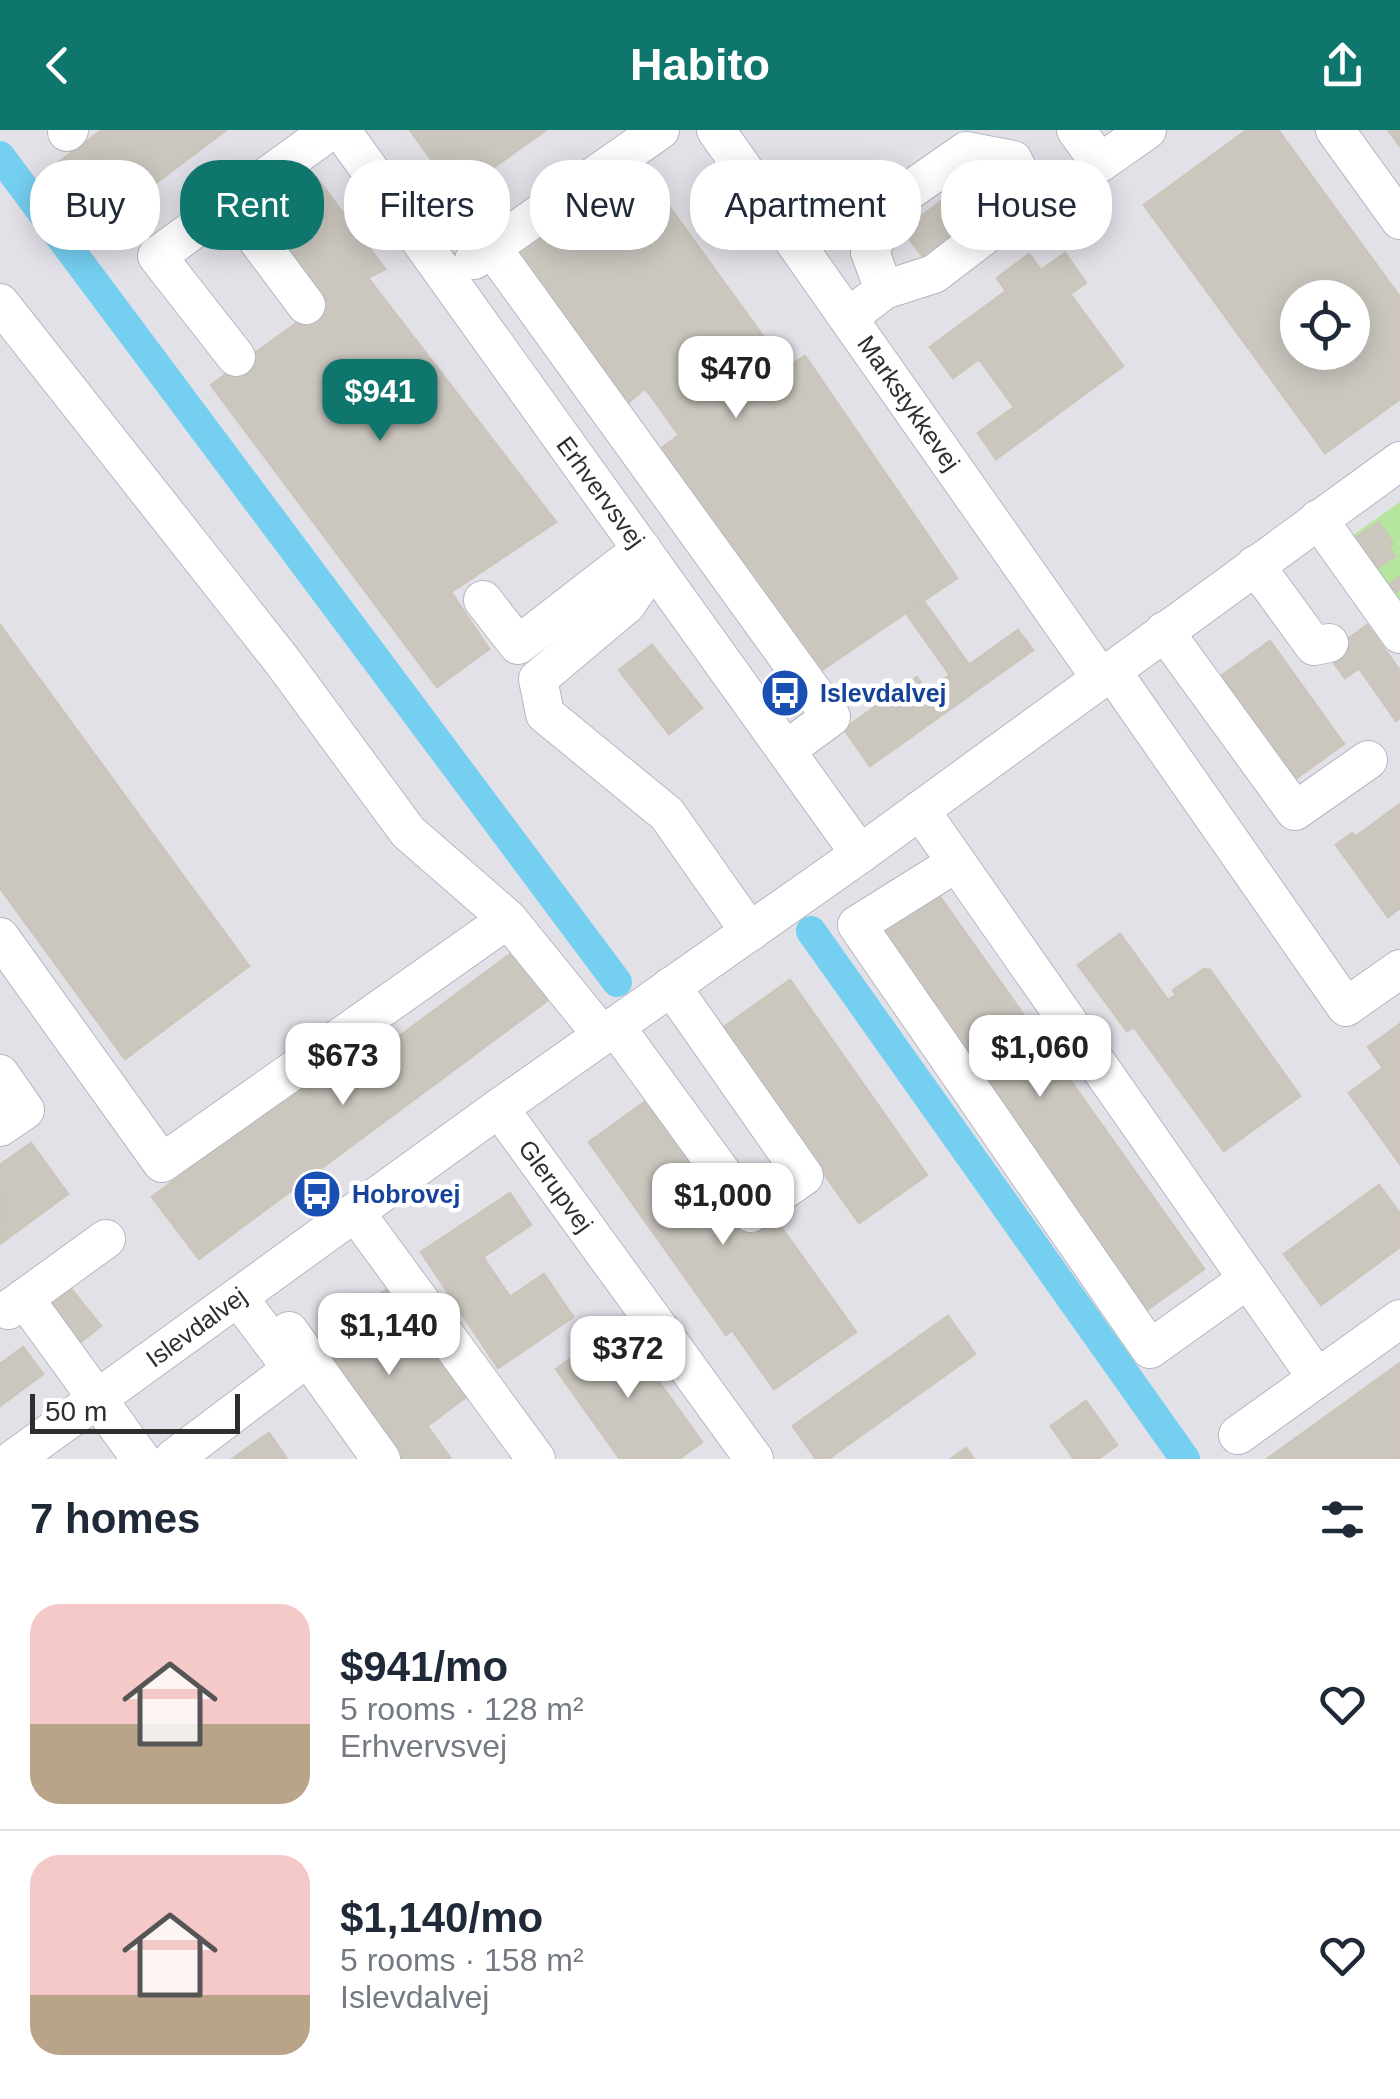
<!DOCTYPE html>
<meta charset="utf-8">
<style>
body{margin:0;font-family:Arial,sans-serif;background:#f6f6f7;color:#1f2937;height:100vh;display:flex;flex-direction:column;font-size:38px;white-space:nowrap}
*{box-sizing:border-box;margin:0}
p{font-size:32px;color:#747a83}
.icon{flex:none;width:55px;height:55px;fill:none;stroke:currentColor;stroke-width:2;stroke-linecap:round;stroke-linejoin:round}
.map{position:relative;height:1329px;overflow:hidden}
.sheet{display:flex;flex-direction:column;background:#fff;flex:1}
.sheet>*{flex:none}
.top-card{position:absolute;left:30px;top:30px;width:1340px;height:90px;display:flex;gap:20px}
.controls{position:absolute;left:1280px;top:150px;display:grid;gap:20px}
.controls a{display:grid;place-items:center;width:90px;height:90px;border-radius:50%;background:#fff;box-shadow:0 5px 25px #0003;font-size:50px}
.scale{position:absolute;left:30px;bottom:25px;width:210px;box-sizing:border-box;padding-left:10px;border:5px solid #2e2e2e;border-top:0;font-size:28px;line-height:35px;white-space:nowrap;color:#2e2e2e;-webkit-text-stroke:8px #fff;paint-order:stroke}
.price{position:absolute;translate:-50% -85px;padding:0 22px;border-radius:20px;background:#fff;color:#222;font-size:32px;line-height:65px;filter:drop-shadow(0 2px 5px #0008)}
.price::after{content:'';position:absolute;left:50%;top:60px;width:30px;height:22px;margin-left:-15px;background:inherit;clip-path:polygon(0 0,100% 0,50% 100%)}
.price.selected{background:#0f766e;color:#fff}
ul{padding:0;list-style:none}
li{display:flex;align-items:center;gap:30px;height:250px;padding:0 30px}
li+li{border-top:2px solid #e0e1e3}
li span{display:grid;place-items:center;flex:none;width:280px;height:200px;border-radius:30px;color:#555}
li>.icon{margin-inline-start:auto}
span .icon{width:120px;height:120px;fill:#fffc;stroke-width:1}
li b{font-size:42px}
h2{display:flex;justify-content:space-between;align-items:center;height:120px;padding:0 30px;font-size:42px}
.chip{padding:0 35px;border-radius:40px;background:#fff;box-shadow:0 5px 25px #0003;font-size:35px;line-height:90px}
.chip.selected{background:#0f766e;color:#fff}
header{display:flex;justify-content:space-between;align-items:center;height:130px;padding:0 30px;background:#0f766e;color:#fff;font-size:45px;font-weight:700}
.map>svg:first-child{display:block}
.industrial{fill:#e3e1e8;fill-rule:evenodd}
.green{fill:#b6e59e}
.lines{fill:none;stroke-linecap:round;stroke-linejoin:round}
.canal{stroke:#75cff0;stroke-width:30}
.building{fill:#cbc7bf;stroke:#cbc5ba;stroke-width:2.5;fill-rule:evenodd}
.minor-casing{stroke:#b4b7c1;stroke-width:40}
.minor{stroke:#fff;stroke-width:38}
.labels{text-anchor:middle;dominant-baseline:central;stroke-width:9;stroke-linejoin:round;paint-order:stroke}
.street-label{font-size:25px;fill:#2e2e2e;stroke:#fff}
.transit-label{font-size:25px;font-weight:bold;fill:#164399;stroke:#fff;text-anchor:start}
</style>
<header><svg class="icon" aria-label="back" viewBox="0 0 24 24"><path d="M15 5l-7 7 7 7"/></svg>Habito<svg class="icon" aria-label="share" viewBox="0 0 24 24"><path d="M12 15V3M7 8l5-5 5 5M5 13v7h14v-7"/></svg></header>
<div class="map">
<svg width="1400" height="1329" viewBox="0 0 1400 1329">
<rect width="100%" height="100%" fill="#efe9e1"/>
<path class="industrial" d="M0 0H1400V372L1353 405 1400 471V1329H0ZM1298 168H1352V222H1298Z"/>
<path class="green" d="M1400 372V471L1353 405Z"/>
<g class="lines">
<g class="canal">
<path d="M0 26 617 852"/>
<path d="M811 801 1185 1329"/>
</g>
</g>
<g class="building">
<path d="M102 0H226L92 101 47 41Z"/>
<path d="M410 0H546L456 64Z"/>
<path d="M1247 0H1278L1400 167V269L1325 323 1144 75ZM1298 168H1352V222H1298Z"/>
<path d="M1388 0H1400V16Z"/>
<path d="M634 28 786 238 805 226 957 448 813 546 654 324 679 305 645 258 625 276 507 119Z"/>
<path d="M316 47 385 139 368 148 556 392 451 462 489 519 437 557 211 255 327 171 263 87Z"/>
<path d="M973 47 996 77 925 130 903 100Z"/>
<path d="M1065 123 1086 153 1070 164 1123 236 996 329 978 303 1014 277 979 229 953 248 930 217 1006 161 997 148 1029 124 1041 140Z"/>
<path d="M1379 392 1393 414 1388 417 1395 426 1377 438 1355 408Z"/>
<path d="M1400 447V459L1394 463 1389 455Z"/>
<path d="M923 470 969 535 1018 500 1033 520 870 636 844 599 917 547 927 562 950 545 906 483Z"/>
<path d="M0 495 249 836 125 929 0 758Z"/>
<path d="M1367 495 1400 541V588L1396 591 1359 538 1345 548 1334 533 1347 523 1341 514Z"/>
<path d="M1270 511 1344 614 1291 652 1217 549Z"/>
<path d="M652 515 702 578 669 604 619 540Z"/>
<path d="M1400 674V778L1388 787 1336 715 1352 703 1355 707Z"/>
<path d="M935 760 1204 1139 1147 1180 877 801Z"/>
<path d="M1120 804 1168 870 1176 865 1173 860 1204 839 1210 840 1300 966 1224 1021 1134 897 1127 901 1078 835Z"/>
<path d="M517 819 552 867 199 1129 152 1067 343 925 354 940Z"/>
<path d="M790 850 927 1045 859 1093 721 899Z"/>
<path d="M1400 894V1034L1349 963 1383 938 1368 917Z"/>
<path d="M653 966 753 1106 776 1090 856 1202 774 1259 732 1200 726 1205 589 1012Z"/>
<path d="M31 1013 68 1064 1 1113 0 1035Z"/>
<path d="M1379 1055 1400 1084V1117L1321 1175 1284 1124Z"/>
<path d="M510 1063 531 1095 483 1127 510 1167 544 1144 573 1187 498 1238 421 1122Z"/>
<path d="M68 1155 101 1196 70 1220 38 1176Z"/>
<path d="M387 1159 466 1267 427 1296 451 1329H388L306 1216Z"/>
<path d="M948 1186 975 1224 828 1329H816L793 1296Z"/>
<path d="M618 1195 702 1312 679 1329H620L556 1239Z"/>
<path d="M23 1217 43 1244 0 1276V1234Z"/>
<path d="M1400 1233V1329H1267Z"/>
<path d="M1086 1271 1117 1315 1098 1329H1074L1051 1296Z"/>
<path d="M269 1303 287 1329H232Z"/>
<path d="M966 1318 974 1329H951Z"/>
</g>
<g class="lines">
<g class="minor-casing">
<g id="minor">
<path d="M341 0 860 724"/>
<path d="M716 0 1100 547"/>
<path d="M1076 0 1100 33 1147 0"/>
<path d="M1335 0 1400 90"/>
<path d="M67 2 69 0"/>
<path d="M230 73 306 175"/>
<path d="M492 118 831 587 786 620"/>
<path d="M474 130 660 0"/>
<path d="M0 173 283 532 408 702 508 789 602 905"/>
<path d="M849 187 884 160 934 144 1032 69 1013 30 966 21 893 72 870 122 884 160"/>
<path d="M236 227 157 126 331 0"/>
<path d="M1318 389 1400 504"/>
<path d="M653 435 627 474 538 549 545 584 667 684 750 802"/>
<path d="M1255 435 1314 516 1329 513"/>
<path d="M483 470 518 515 642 419"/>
<path d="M1164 501 1295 681 1368 630"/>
<path d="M1111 540 1346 877 1400 839"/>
<path d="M920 680 1317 1248"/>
<path d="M956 733 857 795 1150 1219 1248 1149"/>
<path d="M0 807 162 1033 508 789"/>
<path d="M615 896 751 1083 804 1046 671 856"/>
<path d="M0 944 25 980 0 997"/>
<path d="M499 978 754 1329"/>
<path d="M355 1082 536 1329"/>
<path d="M24 1168 141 1329"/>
<path d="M8 1180 106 1109"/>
<path d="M289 1201 381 1329"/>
<path d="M1238 1305 1400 1189"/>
<path d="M14 1329 499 978 860 724 1400 331"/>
<path d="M173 1329 292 1239 238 1167"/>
</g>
</g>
<use href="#minor" class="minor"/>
</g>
<defs>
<g id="bus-disc" transform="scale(2.5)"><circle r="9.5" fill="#1a4fb4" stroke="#fff"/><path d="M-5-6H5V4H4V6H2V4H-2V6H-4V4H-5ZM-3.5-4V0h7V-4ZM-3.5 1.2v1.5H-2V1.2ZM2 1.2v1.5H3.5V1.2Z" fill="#fff"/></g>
</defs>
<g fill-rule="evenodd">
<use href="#bus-disc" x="785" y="563"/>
<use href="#bus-disc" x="317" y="1064"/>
</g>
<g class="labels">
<g class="street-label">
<text transform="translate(909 273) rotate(55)">Markstykkevej</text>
<text transform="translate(601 362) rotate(54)">Erhvervsvej</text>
<text transform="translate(556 1056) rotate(54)">Glerupvej</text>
<text transform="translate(196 1197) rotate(-36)">Islevdalvej</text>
</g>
<g class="transit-label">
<text x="820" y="563">Islevdalvej</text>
<text x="352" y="1064">Hobrovej</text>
</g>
</g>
</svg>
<div class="controls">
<a><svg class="icon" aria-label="locate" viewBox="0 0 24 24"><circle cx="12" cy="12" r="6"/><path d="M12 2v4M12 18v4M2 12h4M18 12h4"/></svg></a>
</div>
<div class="scale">50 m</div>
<b class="price" style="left:736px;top:291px">$470</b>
<b class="price selected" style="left:380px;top:314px">$941</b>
<b class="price" style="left:1040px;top:970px">$1,060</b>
<b class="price" style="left:343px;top:978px">$673</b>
<b class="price" style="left:723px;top:1118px">$1,000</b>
<b class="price" style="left:389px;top:1248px">$1,140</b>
<b class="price" style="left:628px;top:1271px">$372</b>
<div class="top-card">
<a class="chip">Buy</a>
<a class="chip selected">Rent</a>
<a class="chip">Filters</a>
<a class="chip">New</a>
<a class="chip">Apartment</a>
<a class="chip">House</a>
</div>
</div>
<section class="sheet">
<h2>7 homes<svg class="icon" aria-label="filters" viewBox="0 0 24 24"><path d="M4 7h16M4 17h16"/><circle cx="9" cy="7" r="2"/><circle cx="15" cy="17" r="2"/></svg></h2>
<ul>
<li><span style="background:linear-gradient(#f6c9c9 60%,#b9a48a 0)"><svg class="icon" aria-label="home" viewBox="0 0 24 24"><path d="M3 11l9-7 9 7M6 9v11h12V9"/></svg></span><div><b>$941/mo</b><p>5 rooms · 128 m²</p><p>Erhvervsvej</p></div><svg class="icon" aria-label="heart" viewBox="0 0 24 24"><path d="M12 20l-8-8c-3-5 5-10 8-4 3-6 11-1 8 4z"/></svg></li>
<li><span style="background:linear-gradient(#f6c9c9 70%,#b9a48a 0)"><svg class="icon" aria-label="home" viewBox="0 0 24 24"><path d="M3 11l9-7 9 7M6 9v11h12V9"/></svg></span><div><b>$1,140/mo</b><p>5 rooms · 158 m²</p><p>Islevdalvej</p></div><svg class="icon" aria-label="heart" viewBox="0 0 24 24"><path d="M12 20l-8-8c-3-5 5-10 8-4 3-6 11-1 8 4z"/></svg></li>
</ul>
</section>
